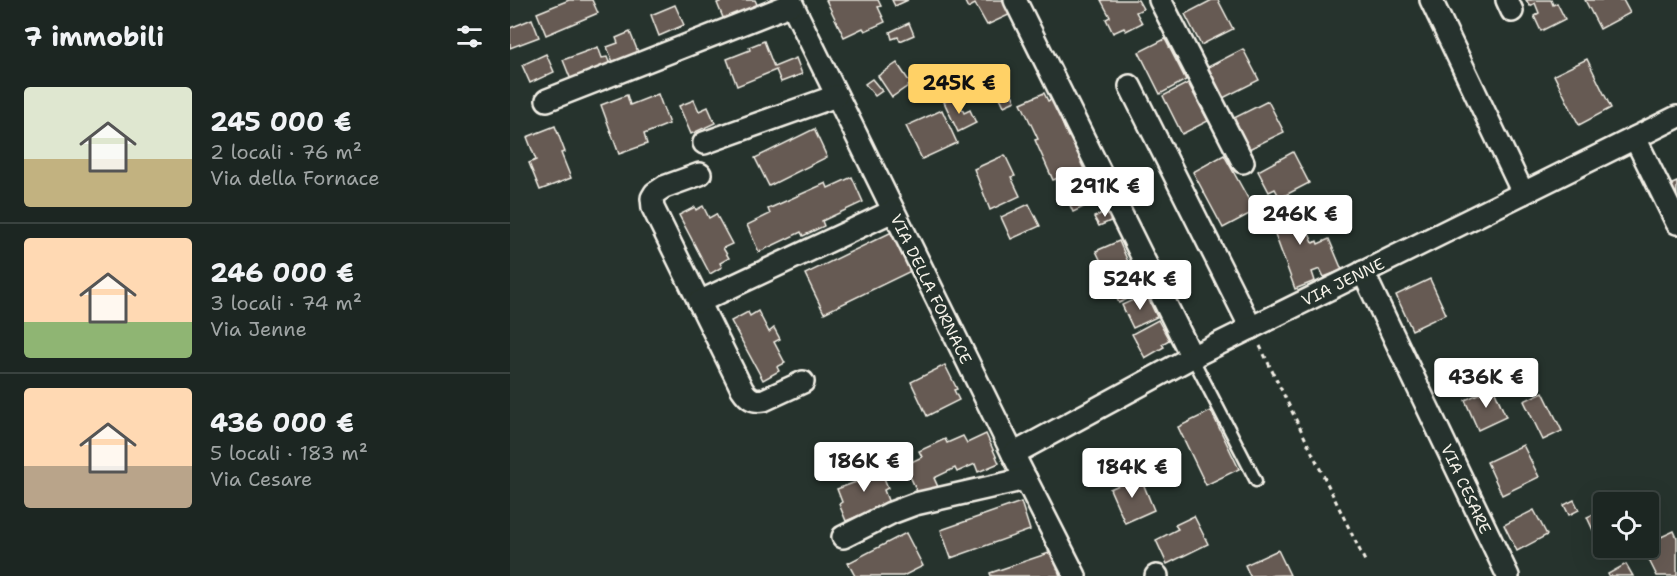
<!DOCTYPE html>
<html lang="it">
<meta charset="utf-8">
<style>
body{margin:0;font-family:"Shantell Sans",sans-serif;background:#29322f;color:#f1f3f6;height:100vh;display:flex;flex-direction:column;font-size:22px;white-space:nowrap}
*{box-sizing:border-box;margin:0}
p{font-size:20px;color:#a0a5a5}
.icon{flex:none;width:33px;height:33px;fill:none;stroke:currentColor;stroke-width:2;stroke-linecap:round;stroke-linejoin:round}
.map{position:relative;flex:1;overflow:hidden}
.drawer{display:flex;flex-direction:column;background:#1c2622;width:510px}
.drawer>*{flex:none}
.buttons{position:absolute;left:1083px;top:492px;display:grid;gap:12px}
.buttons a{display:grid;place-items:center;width:66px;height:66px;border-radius:6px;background:#1c2622;box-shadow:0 6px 24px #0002,0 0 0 2px #3a4340;font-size:30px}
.price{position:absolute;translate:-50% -51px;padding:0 14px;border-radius:6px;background:#fff;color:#222;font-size:20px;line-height:39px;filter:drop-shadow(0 2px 3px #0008)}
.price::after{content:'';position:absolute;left:50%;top:36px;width:18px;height:14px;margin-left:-9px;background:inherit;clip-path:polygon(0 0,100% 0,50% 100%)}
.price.selected{background:#ffd166;color:#111}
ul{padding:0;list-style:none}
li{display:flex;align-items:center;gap:18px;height:150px;padding:0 24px}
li+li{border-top:2px solid #3a4340}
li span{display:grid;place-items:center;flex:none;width:168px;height:120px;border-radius:6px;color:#555}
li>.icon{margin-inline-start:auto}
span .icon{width:72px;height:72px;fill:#fffc;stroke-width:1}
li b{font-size:26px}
h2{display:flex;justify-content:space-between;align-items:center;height:72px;padding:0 24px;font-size:26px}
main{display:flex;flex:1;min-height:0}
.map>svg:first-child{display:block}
.building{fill:#665a52;stroke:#f4f1e8;stroke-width:1.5}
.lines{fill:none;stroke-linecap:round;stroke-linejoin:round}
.service-casing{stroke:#f4f1e8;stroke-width:15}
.minor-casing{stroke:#f4f1e8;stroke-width:26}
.path{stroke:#f4f1e8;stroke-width:3;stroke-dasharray:4.5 4.5;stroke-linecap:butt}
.service{stroke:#26332d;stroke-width:10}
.minor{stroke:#26332d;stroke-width:21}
.labels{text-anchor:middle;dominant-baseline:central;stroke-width:5;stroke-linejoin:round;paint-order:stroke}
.street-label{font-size:16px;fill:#f4f1e8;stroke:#26332d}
</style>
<main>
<section class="drawer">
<h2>7 immobili<svg class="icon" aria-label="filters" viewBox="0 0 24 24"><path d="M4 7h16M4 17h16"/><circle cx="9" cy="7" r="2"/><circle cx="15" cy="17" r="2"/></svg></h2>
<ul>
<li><span style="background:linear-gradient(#dfe7d0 60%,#c2b280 0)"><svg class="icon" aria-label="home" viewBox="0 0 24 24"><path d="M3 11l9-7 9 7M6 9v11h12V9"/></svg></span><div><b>245 000 €</b><p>2 locali · 76 m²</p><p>Via della Fornace</p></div></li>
<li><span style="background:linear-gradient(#ffd9b3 70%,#8fb573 0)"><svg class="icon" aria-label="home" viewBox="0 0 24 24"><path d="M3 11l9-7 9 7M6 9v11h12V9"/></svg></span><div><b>246 000 €</b><p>3 locali · 74 m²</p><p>Via Jenne</p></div></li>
<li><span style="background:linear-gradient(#ffd9b3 65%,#b9a48a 0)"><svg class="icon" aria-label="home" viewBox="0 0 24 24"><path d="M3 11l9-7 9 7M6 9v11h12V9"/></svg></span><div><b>436 000 €</b><p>5 locali · 183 m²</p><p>Via Cesare</p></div></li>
</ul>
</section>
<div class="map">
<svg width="1167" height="576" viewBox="0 0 1167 576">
<rect width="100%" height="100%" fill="#26332d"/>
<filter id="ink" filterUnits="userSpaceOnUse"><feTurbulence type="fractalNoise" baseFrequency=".0167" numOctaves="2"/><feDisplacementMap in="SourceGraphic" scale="12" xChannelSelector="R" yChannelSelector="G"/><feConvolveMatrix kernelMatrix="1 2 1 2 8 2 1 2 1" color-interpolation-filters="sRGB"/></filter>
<g filter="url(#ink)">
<g class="building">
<path d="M59 0H82L88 13 36 35 27 13Z"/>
<path d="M214 0H245L250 11 216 25 207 3Z"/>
<path d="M316 0H368L371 6 368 7 375 22 355 31 353 28 334 37Z"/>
<path d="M382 0H398L385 6Z"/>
<path d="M454 0H493L501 14 477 25 465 4 458 8Z"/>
<path d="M591 0H628L633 9 626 12 632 23 616 31 614 28 603 33 596 19 600 17Z"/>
<path d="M702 0H708L723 29 691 45 675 14Z"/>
<path d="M1016 0H1041L1043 5 1047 3 1055 19 1031 31 1024 16 1029 13 1025 3 1020 6Z"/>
<path d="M1075 0H1113L1120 13 1090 29Z"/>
<path d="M165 5 174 25 149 36 141 15Z"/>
<path d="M22 19 29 37 0 48V28Z"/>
<path d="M399 23 404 35 390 41 388 37 382 39 380 32Z"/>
<path d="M120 32 130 57 105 67 97 47 108 43 106 38Z"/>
<path d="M655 39 676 80 650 94 629 52Z"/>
<path d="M254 41 264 67 286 58 292 74 271 82 266 70 227 86 217 59 240 50 239 47Z"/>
<path d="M88 47 92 58 97 57 102 70 63 85 53 60Z"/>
<path d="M733 49 749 80 713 98 698 67Z"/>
<path d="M36 54 44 72 20 83 12 65Z"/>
<path d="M1077 59 1101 108 1069 125 1044 75Z"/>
<path d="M387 63 401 84 382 97 368 76Z"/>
<path d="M362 79 372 91 365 96 355 84Z"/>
<path d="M678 83 698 121 672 134 653 96Z"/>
<path d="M498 85 505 101 494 106 487 91Z"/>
<path d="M534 93 538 101 542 99 558 137 563 134 576 161 571 163 578 178 581 177 587 191 582 193 586 201 563 212 548 178 543 180 525 140 528 139 511 103Z"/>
<path d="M148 94 159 124 134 134 137 144 109 154 91 105 117 95 120 105Z"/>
<path d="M446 96 454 113 460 110 466 123 448 132 434 102Z"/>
<path d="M184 100 189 111 198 107 205 123 181 134 169 106Z"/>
<path d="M758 101 774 132 739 149 724 118Z"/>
<path d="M432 110 447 143 412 159 396 126Z"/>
<path d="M45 126 55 152 51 153 61 178 30 190 19 163 26 160 17 137Z"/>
<path d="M304 129 317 157 259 186 245 158Z"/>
<path d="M783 152 799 183 770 198 765 189 759 192 748 171Z"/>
<path d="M495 155 505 176 501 177 510 196 480 210 464 169Z"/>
<path d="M714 155 745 211 713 228 683 172Z"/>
<path d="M342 177 353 202 312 221 314 226 293 236 291 232 249 252 237 225 260 214 258 209 316 183 318 188Z"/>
<path d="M1167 182V201L1160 185Z"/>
<path d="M766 199 768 206 777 202 781 214 790 211 803 243 807 241 808 244 819 239 832 270 814 277 810 269 802 272 805 281 785 289 754 204Z"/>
<path d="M519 204 530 226 501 239 491 217Z"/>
<path d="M193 206 199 218 206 214 222 244 213 248 219 258 210 263 212 267 200 274 169 215 185 207 186 210Z"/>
<path d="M601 209 605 219 589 226 584 217Z"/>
<path d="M386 230 405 269 314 313 295 274Z"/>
<path d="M609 241 619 264 597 274 586 251Z"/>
<path d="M621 268 633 292 609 303 598 279Z"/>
<path d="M920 279 936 314 902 330 886 295Z"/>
<path d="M636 294 647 317 623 328 612 305Z"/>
<path d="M248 311 259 332 264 328 270 339 264 342 275 363 267 367 269 371 253 380 221 321 238 312 240 316Z"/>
<path d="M648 320 659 340 652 344 654 347 635 358 622 334Z"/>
<path d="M435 365 447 389 444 390 449 400 417 416 401 382Z"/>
<path d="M983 387 996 417 968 430 955 400Z"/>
<path d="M1033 392 1052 431 1033 440 1014 401Z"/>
<path d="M701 411 729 469 696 485 668 427Z"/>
<path d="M476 434 489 463 468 472 465 464 447 472 445 468 424 478 428 487 409 496 395 465 412 457 409 451 435 439 437 443 453 436 457 443Z"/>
<path d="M1013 445 1029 477 992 495 977 462Z"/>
<path d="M368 463 378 488 374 490 379 503 336 521 329 504 332 502 327 489 346 482 343 473Z"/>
<path d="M630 476 644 510 615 523 600 489Z"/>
<path d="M1064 500 1069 510 1059 515 1054 505Z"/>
<path d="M511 502 520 530 441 558 431 530Z"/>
<path d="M1024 510 1037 535 1007 551 994 525Z"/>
<path d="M1088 512 1094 525 1083 530 1077 517Z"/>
<path d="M684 516 698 544 657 564 646 540 668 529 665 525Z"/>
<path d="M1164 531 1167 538V576H1147L1133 548H1138V543Z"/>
<path d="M396 533 413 566 393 576H345L338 563Z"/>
<path d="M768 550 780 575 740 576 735 565Z"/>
<path d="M542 552 550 576H481L480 573Z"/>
<path d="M1116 564 1123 576H1099L1098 574Z"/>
</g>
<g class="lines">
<g class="service-casing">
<path id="service" d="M682 357 746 481"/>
</g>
<g class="minor-casing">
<g id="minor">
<path d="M280 0 503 454 565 576"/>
<path d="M505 0 682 357"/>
<path d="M650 0 733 162"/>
<path d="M921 0 1013 193"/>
<path d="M997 0 1002 11"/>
<path d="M620 86 741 328"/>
<path d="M37 100 282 4"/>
<path d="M1125 138 1167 223"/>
<path d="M194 143 326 96"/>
<path d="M190 174 154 187 145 193 142 198 143 208 232 389C238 398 243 402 254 400L293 382"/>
<path d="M853 272 998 576"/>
<path d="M189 302 383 211"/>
<path d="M503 454 682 357 1167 117"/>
<path d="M333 537 381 513 405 504 516 479"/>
<path d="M646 576H647"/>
</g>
</g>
<path class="path" d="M750 346 856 563"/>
<use href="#service" class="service"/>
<use href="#minor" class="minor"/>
</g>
</g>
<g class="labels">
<g class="street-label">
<text transform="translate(833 282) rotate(-26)">VIA JENNE</text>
<text transform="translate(421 289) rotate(64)">VIA DELLA FORNACE</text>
<text transform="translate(956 489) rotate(65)">VIA CESARE</text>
</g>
</g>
</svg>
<div class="buttons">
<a><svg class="icon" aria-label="locate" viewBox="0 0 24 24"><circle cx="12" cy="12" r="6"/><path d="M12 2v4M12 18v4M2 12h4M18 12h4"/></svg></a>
</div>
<b class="price selected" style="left:449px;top:115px">245K €</b>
<b class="price" style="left:595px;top:218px">291K €</b>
<b class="price" style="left:790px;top:246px">246K €</b>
<b class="price" style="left:630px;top:311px">524K €</b>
<b class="price" style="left:976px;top:409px">436K €</b>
<b class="price" style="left:354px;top:493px">186K €</b>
<b class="price" style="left:622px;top:499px">184K €</b>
</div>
</main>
